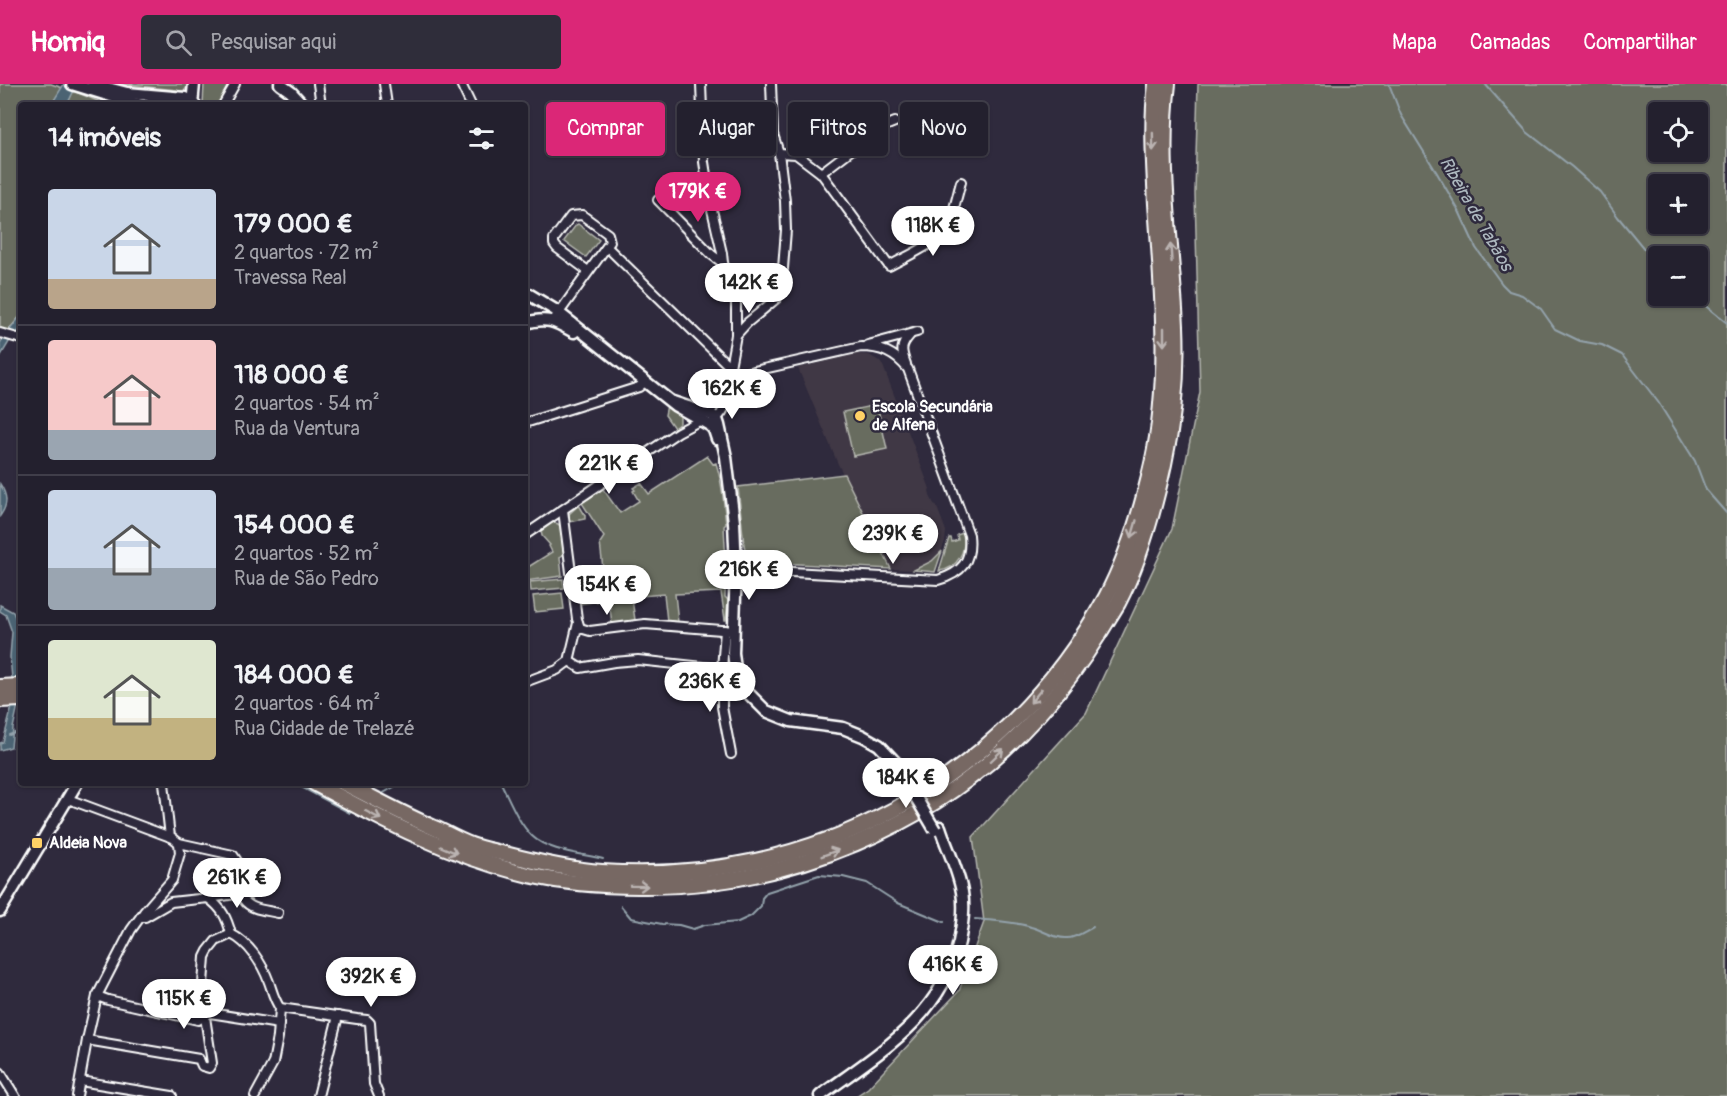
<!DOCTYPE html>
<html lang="pt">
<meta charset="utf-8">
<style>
body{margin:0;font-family:Pangolin,sans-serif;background:#2f2d3a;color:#f1f3f6;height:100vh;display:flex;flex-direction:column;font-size:22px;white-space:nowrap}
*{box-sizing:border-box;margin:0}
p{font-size:20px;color:#a3a3aa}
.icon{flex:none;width:33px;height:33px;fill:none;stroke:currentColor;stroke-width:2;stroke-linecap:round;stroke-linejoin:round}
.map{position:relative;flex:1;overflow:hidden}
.panel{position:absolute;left:18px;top:18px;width:510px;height:684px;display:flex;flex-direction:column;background:#23202e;border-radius:6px;box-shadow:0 2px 4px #0004,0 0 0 2px #403e4a}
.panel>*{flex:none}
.top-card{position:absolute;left:546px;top:18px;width:570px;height:54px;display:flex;gap:12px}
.tools{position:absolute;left:1648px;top:18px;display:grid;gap:12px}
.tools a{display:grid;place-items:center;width:60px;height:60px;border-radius:6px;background:#23202e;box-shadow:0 2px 4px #0004,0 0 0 2px #403e4a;font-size:30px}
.price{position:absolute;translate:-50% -51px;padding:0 14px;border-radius:21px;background:#fff;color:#222;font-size:20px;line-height:39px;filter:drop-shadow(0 2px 3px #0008)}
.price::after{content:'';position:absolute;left:50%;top:36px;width:18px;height:14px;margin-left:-9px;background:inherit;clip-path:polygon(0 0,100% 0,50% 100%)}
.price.selected{background:#db2777;color:#fff}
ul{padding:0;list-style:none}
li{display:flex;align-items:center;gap:18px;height:150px;padding:0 30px}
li+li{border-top:2px solid #403e4a}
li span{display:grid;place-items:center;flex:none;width:168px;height:120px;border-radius:6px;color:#555}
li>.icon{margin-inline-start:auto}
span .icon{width:72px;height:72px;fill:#fffc;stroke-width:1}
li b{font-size:26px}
h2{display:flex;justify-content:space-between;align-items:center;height:72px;padding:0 30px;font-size:26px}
.pill{padding:0 21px;border-radius:6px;background:#23202e;box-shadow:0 2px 4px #0004,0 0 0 2px #403e4a;font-size:21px;line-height:54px}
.pill.selected{background:#db2777;color:#fff}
header{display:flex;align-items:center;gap:36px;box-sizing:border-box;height:84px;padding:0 30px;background:#db2777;color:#fff}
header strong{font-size:28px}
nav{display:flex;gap:33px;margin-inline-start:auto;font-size:21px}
.search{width:420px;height:54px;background:#2f2d3a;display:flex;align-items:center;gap:15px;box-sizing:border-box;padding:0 21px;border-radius:6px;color:#a3a3aa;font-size:22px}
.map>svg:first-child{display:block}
.built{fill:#413945}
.green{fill:#686c5f;stroke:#b4b6af;stroke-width:1.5;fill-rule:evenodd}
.water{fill:#4b6473;stroke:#93a2ab;stroke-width:1.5}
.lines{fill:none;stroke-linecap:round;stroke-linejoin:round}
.stream{stroke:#93a2ab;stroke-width:2}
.street-casing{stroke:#fff;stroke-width:12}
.secondary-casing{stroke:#fff;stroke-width:15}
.highway-casing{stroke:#fff;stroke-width:18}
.street{stroke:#2f2a3d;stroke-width:8}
.secondary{stroke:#2f2a3d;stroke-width:10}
.highway{stroke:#776864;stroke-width:14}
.secondary-bridge-casing{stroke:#fff;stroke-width:15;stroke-linecap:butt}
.secondary-bridge{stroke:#2f2a3d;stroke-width:10}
.oneway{stroke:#bbb4b2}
.poi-dot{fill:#ffd166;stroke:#2f2a3d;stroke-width:2}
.labels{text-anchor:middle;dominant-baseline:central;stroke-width:5;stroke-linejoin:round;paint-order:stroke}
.poi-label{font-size:16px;font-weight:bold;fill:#fff;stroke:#2f2a3d;text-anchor:start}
.water-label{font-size:18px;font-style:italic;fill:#aeb9c0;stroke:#2f2a3d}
</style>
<header>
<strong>Homiq</strong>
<div class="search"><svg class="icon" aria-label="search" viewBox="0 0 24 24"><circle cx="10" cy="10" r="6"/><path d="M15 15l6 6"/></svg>Pesquisar aqui</div>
<nav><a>Mapa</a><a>Camadas</a><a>Compartilhar</a></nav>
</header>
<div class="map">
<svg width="1727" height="1012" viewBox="0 0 1727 1012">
<rect width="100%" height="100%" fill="#2f2a3d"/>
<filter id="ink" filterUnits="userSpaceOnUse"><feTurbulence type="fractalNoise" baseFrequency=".0167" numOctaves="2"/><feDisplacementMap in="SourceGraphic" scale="12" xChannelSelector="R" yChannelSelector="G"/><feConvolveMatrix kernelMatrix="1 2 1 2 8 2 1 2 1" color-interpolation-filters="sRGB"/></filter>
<g filter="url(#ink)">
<path class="built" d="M857 270 869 271 879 277 883 282 930 405 929 406 930 412 934 420 936 421 946 447 945 457 940 470 932 477 914 486 891 485 838 380 798 284Z"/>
<g class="green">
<path d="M0 0H51L63 4 51 21H21V231L7 248 0 247Z"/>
<path d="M118 0H189L185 6 179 8 177 6Z"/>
<path d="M204 0H232L220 21H203Z"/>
<path d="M1198 0H1727V1012H856L868 1004 959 907 984 838 973 753 1086 629 1172 445 1200 308 1195 109ZM1698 28V68H1659V28ZM1698 100V140H1659V100ZM1659 172H1698V212H1659Z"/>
<path d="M73 7C85 11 96 17 108 21H67Z"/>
<path d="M578 140 599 156 586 173 564 157 576 141Z"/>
<path d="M667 321 680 331V339L674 344 665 331Z"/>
<path d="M877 321 887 365 853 372 843 328Z"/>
<path d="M707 372 713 380 716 379C722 398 724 419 726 440L724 442 726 480 725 513 728 516 726 536H725L721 508 675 510 678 538 667 537 664 510 640 512 632 515 635 536 612 540 609 516 579 520V514L606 510 600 459 604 453 582 419 603 405 620 429 639 417 633 407 635 406 633 404 641 399 649 410Z"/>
<path d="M844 390 891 485 761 478C751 474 746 471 744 461L738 403Z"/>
<path d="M579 421 585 431V435L569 438V430Z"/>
<path d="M553 438 558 440 560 442 564 470 560 473 562 492 525 497V485L552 468 549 462 550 461 542 452 541 447Z"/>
<path d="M963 449C967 466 958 485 939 487L949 454H951L952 458 958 456 957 451Z"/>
<path d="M942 467 935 488 914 486 932 477Z"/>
<path d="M563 495 564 504 531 507 530 498Z"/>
<path d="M562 509 564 525 535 528 533 512Z"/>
</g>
<g class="water">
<path d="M64 0H77L67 21H51Z"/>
<path d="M21 231V244L9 258 0 273V259Z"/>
<path d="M0 400C8 412 8 421 0 432Z"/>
<path d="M0 521 13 528 18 540 17 581 21 607 13 644 11 663 0 666V659L3 658 14 615 10 573 12 548 6 531 0 527Z"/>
</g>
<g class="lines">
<g class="stream">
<path d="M1389 0 1401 31 1437 89 1459 127 1476 164 1502 200 1509 207 1522 211 1541 225 1555 245 1580 257 1602 261 1622 271 1658 318 1695 377 1706 406 1727 430"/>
<path d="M1485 0 1527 48 1572 83 1600 108 1618 133 1659 183"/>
<path d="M1693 212 1727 239"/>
<path d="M9 651 21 647"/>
<path d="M294 699 350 729 354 726"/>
<path d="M501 699C510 717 518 738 532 752 547 767 583 770 603 775"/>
<path d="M380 711 401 699"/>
<path d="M621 822 631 834 662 840 679 841 693 845 705 841 738 838 751 832 761 822 762 814 767 808 819 791 843 793 867 799 898 819 944 838"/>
<path d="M975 835C993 837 1013 837 1031 843 1043 846 1054 855 1067 854 1076 854 1085 847 1093 843"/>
</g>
<g class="street-casing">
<g id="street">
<path d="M318 0 321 21"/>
<path d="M384 0 387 21"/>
<path d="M461 0 471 21"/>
<path d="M701 0 704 78 710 117 722 169 723 179 736 216V251L730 283 732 292C727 305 719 325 704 328"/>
<path d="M223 21 235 0"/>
<path d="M779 69 796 70 821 89 889 182C905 173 939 159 947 143 954 129 957 112 961 98"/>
<path d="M821 89 880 44 895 38"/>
<path d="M658 116 712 171 723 179"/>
<path d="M607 163 730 283"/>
<path d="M556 233 610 158 608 150 582 131 571 132 554 155V160L557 164 588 187"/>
<path d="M0 249 21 255"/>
<path d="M736 251 747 239 777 214 782 197 786 146 785 117 779 69 773 50 771 0"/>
<path d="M868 261 917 248"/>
<path d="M906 280C901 267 900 262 910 251"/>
<path d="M732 292 861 263C881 263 895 269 908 285L969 451C972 477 962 489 938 496L736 485"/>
<path d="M714 336C724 330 728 316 729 305"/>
<path d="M525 339 639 303 646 297"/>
<path d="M563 426 577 535 580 544 590 547 645 540 734 547"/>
<path d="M525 451 678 348 697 338 702 337"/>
<path d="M725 546 722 585V623L731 670"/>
<path d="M569 577 580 584 614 578 638 576 722 585"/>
<path d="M525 598 557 586 569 577 578 539"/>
<path d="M164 699 170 753"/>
<path d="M68 715 173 754 179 759 180 769 172 796 144 828 131 846 97 912 87 956 77 1012"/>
<path d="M179 759 233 771 237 777 244 816C251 826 266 826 278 829"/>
<path d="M208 814 243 809"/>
<path d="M141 833H145L171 818 208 814C222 824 227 834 231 850 249 859 262 879 269 898 272 906 274 916 280 924L357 935 367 936 370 939 374 1000 379 1012"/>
<path d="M97 912 108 916 198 936 210 929 279 940"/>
<path d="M87 956 199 975 202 982 209 984 212 979 202 913 205 873 208 867 216 857 231 850"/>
<path d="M0 988 15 1012"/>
<path d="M80 997 172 1012"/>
<path d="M255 1012 273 979 278 953 280 924"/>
<path d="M318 1012 338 932"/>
</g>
</g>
<g class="secondary-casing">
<g id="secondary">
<path d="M72 0 130 18 143 21"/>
<path d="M93 0 127 9 185 14 195 21"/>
<path d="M280 0 291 8 303 21"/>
<path d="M192 21 194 0"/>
<path d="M525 208 555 226 676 322 711 342 714 346 717 355"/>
<path d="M525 239C548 233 554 237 574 248"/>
<path d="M673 318 712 331 717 335 719 341 726 373 734 438 736 485 733 569 735 585 747 608 766 627 791 637 843 644 863 652 879 661 897 680 907 687"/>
<path d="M0 827 77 699"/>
<path d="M820 1012C878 969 941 934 959 858 962 842 965 825 962 808 958 785 947 765 940 743"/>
</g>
</g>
<g class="highway-casing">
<g id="highway">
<path d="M0 603 21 602"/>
<path d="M0 616 21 615"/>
<path d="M314 699C384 737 450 772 529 791 564 799 601 802 638 802 786 804 937 743 1037 632 1060 607 1081 579 1099 550 1105 540 1112 529 1118 519 1140 477 1154 426 1164 380 1174 335 1178 288 1176 242 1172 162 1158 79 1168 0"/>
<path d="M344 699C375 715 406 732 439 746 449 751 460 757 471 761 482 765 494 767 505 770 536 778 569 786 602 788 812 802 1004 699 1106 513 1127 473 1142 424 1152 380 1171 294 1162 207 1156 120 1154 80 1151 40 1156 0"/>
</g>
</g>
<use href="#street" class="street"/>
<use href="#secondary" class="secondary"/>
<use href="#highway" class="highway"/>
<g class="secondary-bridge-casing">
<path id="secondary-bridge" d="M902 690 935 746"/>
</g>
<use href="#secondary-bridge" class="secondary-bridge"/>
</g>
<defs><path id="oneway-shaft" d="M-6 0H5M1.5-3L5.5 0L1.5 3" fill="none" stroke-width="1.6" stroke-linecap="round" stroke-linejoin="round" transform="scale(1.5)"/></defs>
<g class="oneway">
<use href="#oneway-shaft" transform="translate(1153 58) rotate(89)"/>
<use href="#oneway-shaft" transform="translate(1171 169) rotate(-94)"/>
<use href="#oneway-shaft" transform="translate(1164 253) rotate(90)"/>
<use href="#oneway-shaft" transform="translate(1134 445) rotate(106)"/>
<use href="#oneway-shaft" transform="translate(1036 612) rotate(129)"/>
<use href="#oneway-shaft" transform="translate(997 671) rotate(-44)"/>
<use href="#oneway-shaft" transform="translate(373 731) rotate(28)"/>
<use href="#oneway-shaft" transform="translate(449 766) rotate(23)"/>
<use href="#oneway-shaft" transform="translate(830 769) rotate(-21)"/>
<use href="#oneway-shaft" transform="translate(639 802) rotate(1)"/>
</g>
</g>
<g class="poi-dot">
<circle cx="860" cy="332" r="6"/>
<rect x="31" y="753" width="12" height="12" rx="3"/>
</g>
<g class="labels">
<g class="poi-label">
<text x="872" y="323">Escola Secundária<tspan x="872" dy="18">de Alfena</tspan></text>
<text x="49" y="759">Aldeia Nova</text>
</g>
<g class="water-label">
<text transform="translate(1476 130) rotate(60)">Ribeira de Tabãos</text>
</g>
</g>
</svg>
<div class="tools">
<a><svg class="icon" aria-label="locate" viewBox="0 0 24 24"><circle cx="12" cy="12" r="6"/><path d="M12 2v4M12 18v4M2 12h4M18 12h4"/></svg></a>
<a>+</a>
<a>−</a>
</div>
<b class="price selected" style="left:698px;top:139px">179K €</b>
<b class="price" style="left:933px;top:173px">118K €</b>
<b class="price" style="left:749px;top:230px">142K €</b>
<b class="price" style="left:732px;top:336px">162K €</b>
<b class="price" style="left:609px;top:411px">221K €</b>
<b class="price" style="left:893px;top:481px">239K €</b>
<b class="price" style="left:749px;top:517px">216K €</b>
<b class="price" style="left:607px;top:532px">154K €</b>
<b class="price" style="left:710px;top:629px">236K €</b>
<b class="price" style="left:906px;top:725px">184K €</b>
<b class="price" style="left:237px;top:825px">261K €</b>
<b class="price" style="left:953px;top:912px">416K €</b>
<b class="price" style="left:371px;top:924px">392K €</b>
<b class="price" style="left:184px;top:946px">115K €</b>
<div class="top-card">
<a class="pill selected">Comprar</a>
<a class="pill">Alugar</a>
<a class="pill">Filtros</a>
<a class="pill">Novo</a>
</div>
<section class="panel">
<h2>14 imóveis<svg class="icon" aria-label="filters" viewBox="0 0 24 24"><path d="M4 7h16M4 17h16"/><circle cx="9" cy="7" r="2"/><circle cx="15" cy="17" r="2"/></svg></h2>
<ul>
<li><span style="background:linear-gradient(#c9d6e8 75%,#b9a48a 0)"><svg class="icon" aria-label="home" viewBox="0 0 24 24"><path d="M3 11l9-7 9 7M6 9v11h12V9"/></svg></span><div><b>179 000 €</b><p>2 quartos · 72 m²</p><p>Travessa Real</p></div></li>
<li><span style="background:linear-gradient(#f6c9c9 75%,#9aa5b1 0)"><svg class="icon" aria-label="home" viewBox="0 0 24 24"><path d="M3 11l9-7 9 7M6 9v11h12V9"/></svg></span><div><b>118 000 €</b><p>2 quartos · 54 m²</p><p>Rua da Ventura</p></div></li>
<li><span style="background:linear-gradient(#c9d6e8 65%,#9aa5b1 0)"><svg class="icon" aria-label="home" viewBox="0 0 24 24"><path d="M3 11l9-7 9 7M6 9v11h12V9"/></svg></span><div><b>154 000 €</b><p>2 quartos · 52 m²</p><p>Rua de São Pedro</p></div></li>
<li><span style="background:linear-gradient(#dfe7d0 65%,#c2b280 0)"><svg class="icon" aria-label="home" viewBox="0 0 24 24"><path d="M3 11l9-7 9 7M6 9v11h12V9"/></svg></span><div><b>184 000 €</b><p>2 quartos · 64 m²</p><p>Rua Cidade de Trelazé</p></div></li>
</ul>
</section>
</div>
